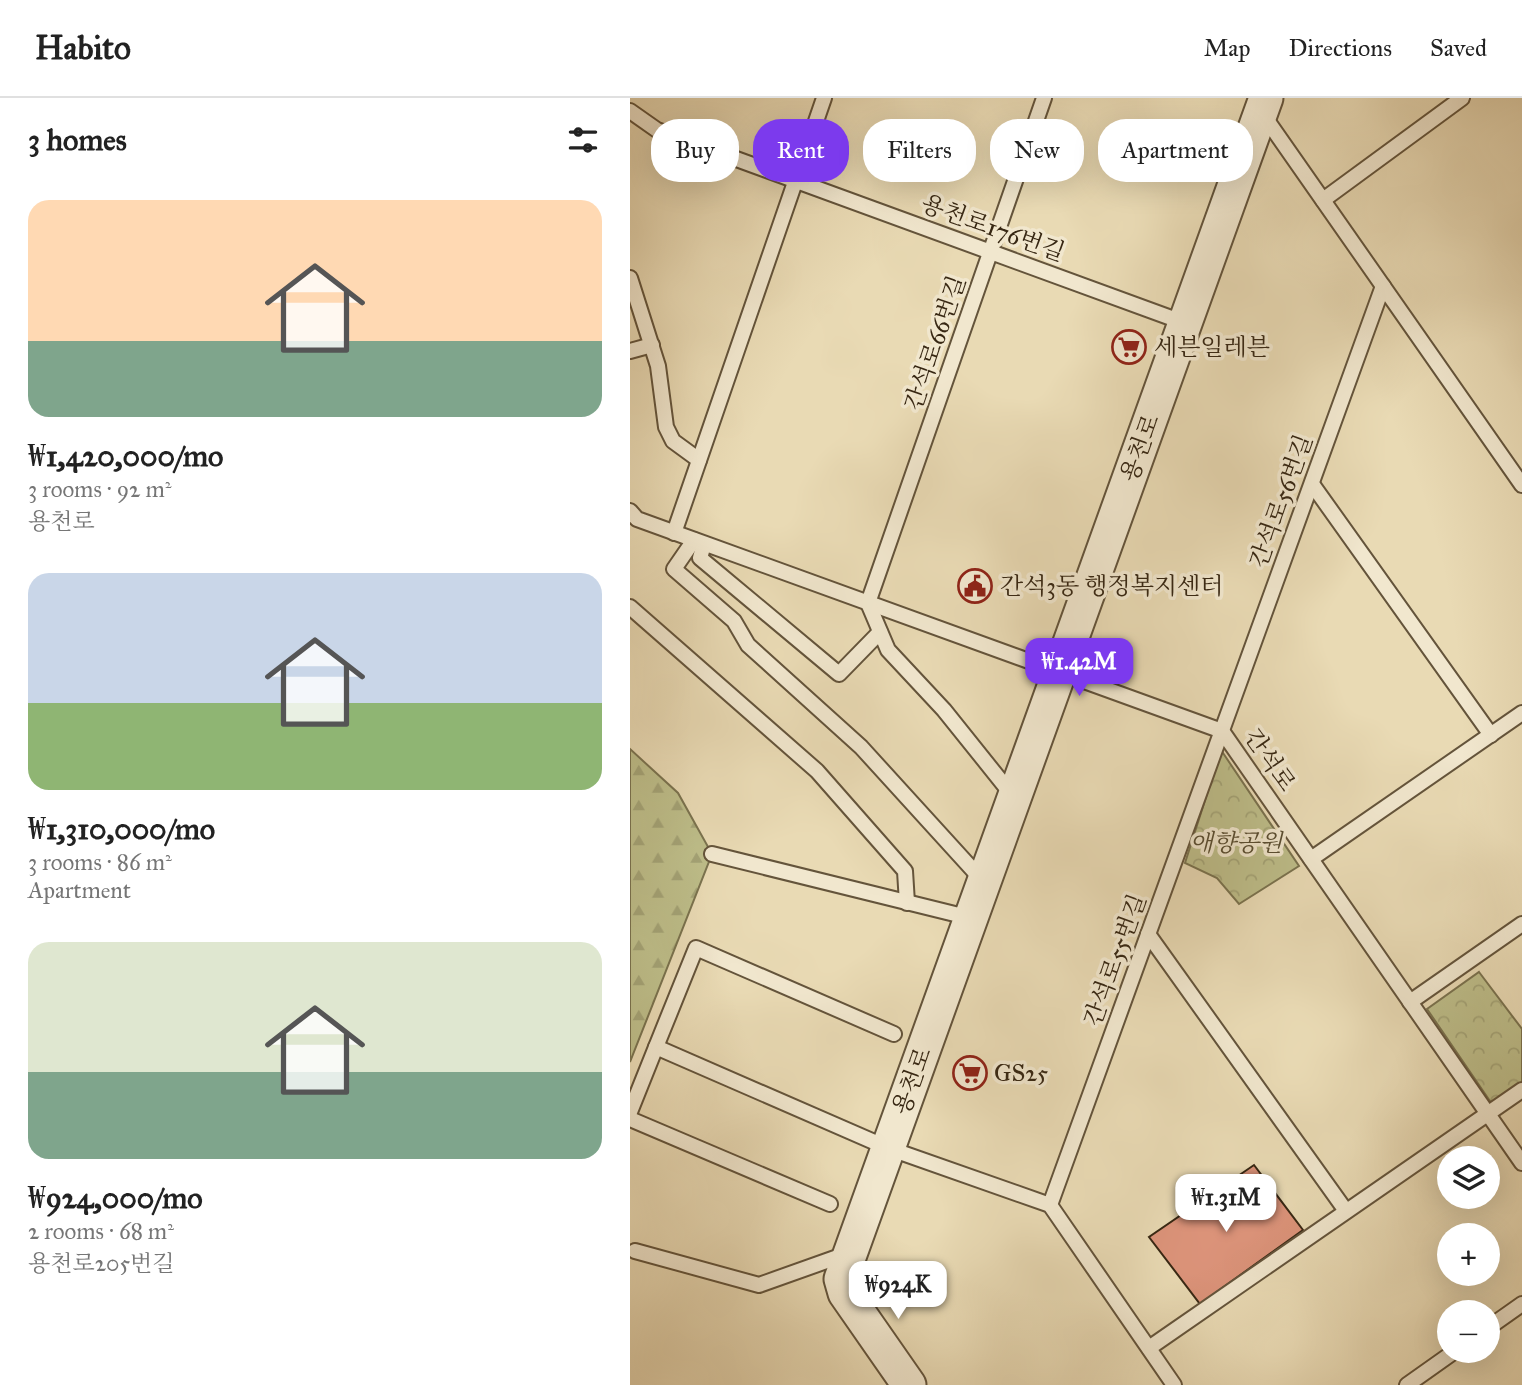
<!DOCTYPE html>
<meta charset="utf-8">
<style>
body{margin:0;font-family:"IM FELL Great Primer","Noto Serif KR",serif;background:#f6f6f6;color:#222;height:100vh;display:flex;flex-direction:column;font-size:26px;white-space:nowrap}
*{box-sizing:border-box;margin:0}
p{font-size:23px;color:#767676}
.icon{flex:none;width:38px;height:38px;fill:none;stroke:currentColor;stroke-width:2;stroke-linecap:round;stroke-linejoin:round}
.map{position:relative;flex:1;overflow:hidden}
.side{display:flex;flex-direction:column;background:#fff;width:630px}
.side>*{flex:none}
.guide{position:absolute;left:21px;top:21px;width:665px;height:63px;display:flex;gap:14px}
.fabs{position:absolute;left:807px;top:1048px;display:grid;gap:14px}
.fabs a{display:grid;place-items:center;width:63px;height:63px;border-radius:50%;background:#fff;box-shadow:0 7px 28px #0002;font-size:35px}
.price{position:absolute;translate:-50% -60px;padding:0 16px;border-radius:14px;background:#fff;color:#222;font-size:23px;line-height:46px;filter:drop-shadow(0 2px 4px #0008)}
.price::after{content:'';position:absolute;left:50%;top:42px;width:21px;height:16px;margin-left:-10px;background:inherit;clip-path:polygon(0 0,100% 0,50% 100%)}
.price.active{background:#7c3aed;color:#fff}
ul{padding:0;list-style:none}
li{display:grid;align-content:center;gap:14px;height:371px;padding:0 28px}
li span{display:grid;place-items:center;height:217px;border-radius:21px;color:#555}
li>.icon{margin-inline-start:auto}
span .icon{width:126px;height:126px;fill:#fffc;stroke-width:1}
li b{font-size:30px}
h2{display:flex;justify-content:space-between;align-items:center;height:84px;padding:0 28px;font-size:30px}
.tag{padding:0 24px;border-radius:28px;background:#fff;box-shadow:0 7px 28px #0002;font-size:24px;line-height:63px}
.tag.active{background:#7c3aed;color:#fff}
header{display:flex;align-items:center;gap:42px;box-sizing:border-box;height:98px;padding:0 35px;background:#fff;border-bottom:2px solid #e0e0e0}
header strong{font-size:33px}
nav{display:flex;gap:38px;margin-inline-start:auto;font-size:24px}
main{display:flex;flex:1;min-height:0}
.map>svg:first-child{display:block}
.forest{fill:url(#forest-firs);stroke:#7a724e;stroke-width:2}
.park{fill:url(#park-crowns);stroke:#7a724e;stroke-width:2}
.building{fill:#dd947b;stroke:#372713;stroke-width:2}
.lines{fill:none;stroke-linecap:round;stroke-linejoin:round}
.service-casing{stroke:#64543b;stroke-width:18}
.tertiary-casing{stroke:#64543b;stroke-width:37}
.service{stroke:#f1e7ce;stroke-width:14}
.tertiary{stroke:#f1e7ce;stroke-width:33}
.labels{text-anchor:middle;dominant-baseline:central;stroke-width:7;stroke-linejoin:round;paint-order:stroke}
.street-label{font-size:24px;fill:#372713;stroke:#f1e7ce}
.poi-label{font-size:24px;fill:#372713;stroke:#f1e7ce;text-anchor:start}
.park-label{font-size:24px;font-style:italic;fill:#584c30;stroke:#f1e7ce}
</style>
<header>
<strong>Habito</strong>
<nav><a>Map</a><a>Directions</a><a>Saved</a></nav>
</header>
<main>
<section class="side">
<h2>3 homes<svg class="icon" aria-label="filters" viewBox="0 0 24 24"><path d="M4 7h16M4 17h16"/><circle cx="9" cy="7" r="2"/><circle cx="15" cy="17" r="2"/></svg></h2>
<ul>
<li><span style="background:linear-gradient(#ffd9b3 65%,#7fa58c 0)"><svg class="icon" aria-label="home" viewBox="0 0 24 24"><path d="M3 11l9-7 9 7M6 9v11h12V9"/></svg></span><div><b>₩1,420,000/mo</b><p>3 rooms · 92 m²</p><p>용천로</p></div></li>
<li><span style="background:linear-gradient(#c9d6e8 60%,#8fb573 0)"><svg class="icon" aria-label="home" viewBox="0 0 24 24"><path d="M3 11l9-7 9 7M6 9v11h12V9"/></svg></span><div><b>₩1,310,000/mo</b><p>3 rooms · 86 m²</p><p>Apartment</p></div></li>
<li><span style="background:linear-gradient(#dfe7d0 60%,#7fa58c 0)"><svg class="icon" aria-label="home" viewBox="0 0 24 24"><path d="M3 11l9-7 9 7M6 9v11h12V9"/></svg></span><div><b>₩924,000/mo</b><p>2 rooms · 68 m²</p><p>용천로205번길</p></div></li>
</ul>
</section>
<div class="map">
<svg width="892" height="1287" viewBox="0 0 892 1287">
<defs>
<pattern id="forest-firs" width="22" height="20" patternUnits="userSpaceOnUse" patternTransform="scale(1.75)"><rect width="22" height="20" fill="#bdbd89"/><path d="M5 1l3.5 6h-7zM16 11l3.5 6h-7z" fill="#a3a275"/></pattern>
<pattern id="park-crowns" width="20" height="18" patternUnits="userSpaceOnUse" patternTransform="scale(1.75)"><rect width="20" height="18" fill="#bdbd89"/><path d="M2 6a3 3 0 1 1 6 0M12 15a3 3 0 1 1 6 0" fill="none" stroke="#a3a275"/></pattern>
</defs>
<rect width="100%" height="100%" fill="#e9dab4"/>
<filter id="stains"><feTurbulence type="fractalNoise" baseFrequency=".00286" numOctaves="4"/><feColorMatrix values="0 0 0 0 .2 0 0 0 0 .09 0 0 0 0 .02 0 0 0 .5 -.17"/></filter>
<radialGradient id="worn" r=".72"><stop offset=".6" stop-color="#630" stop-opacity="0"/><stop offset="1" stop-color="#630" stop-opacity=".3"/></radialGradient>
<path class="forest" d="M0 651 48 695 82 756 0 964Z"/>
<g class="park">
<path d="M591 652 669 768 609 806 587 780 555 765Z"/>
<path d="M849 874 892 931V984L862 1006 797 911Z"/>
</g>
<path class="building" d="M624 1067 673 1132 570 1206 519 1139Z"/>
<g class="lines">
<g class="service-casing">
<g id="service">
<path d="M0 13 27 32 555 225"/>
<path d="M632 15 892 387"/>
<path d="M693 102 832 0"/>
<path d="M0 180 28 268 36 329 43 343 69 362"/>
<path d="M0 253 22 247"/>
<path d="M682 386 861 637"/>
<path d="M0 413 7 421 592 633 892 1065"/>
<path d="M44 435 194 0"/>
<path d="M64 442 44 471 104 523 118 547 231 649 353 783"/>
<path d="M74 446 70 460 209 576 250 534"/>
<path d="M0 509 187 673 275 773 277 805"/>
<path d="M383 698 314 612 258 552 238 505 414 0"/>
<path d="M82 756 341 820"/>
<path d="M681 761 892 615"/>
<path d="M518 836 716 1113"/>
<path d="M780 904 892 826"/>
<path d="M26 949 66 850 264 936"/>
<path d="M0 1014 26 949 258 1050 420 1107 544 1287"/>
<path d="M0 1021 200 1106"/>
<path d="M420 1107 753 188"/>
<path d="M5 1153 129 1187 216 1156"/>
<path d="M858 1230 892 1206"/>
<path d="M519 1250 892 992"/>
<path d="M777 1287 825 1253"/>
</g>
</g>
<g class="tertiary-casing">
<path id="tertiary" d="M279 1287 215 1195 211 1181 636 0"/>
</g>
<use href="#service" class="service"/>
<use href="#tertiary" class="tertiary"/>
</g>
<defs>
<g id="supermarket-ring" transform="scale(1.75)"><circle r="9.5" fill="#f1e7ce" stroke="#8f2418" stroke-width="1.5"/><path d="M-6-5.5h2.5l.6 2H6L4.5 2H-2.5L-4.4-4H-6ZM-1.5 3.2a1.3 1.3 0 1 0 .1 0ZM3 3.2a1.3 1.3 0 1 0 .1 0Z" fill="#8f2418"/></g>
<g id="civic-ring" transform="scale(1.75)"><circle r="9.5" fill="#f1e7ce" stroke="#8f2418" stroke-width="1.5"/><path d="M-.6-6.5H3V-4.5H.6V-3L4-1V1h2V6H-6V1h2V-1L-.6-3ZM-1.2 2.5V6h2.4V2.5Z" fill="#8f2418"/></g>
</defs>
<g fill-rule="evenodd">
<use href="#supermarket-ring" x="499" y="249"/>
<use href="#civic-ring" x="345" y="488"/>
<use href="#supermarket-ring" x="340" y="975"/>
</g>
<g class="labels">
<g class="street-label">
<text transform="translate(363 130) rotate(20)">용천로176번길</text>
<text transform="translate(305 245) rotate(-71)">간석로66번길</text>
<text transform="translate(510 350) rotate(-70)">용천로</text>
<text transform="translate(651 403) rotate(-70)">간석로56번길</text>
<text transform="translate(640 662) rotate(55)">간석로</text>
<text transform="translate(485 862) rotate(-70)">간석로55번길</text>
<text transform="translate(282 983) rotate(-70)">용천로</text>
</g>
<g class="poi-label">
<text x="524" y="249">세븐일레븐</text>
<text x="370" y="488">간석3동 행정복지센터</text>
<text x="364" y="975">GS25</text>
</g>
<g class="park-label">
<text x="606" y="745">애향공원</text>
</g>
</g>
<rect width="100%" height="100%" filter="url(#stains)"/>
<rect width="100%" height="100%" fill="url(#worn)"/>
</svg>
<div class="fabs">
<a><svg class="icon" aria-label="layers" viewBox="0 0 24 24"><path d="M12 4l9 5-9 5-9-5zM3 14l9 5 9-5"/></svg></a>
<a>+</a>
<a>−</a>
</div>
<b class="price active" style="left:449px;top:600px">₩1.42M</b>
<b class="price" style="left:596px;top:1136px">₩1.31M</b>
<b class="price" style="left:268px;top:1223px">₩924K</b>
<div class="guide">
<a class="tag">Buy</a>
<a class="tag active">Rent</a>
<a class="tag">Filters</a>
<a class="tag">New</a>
<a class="tag">Apartment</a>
</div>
</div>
</main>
